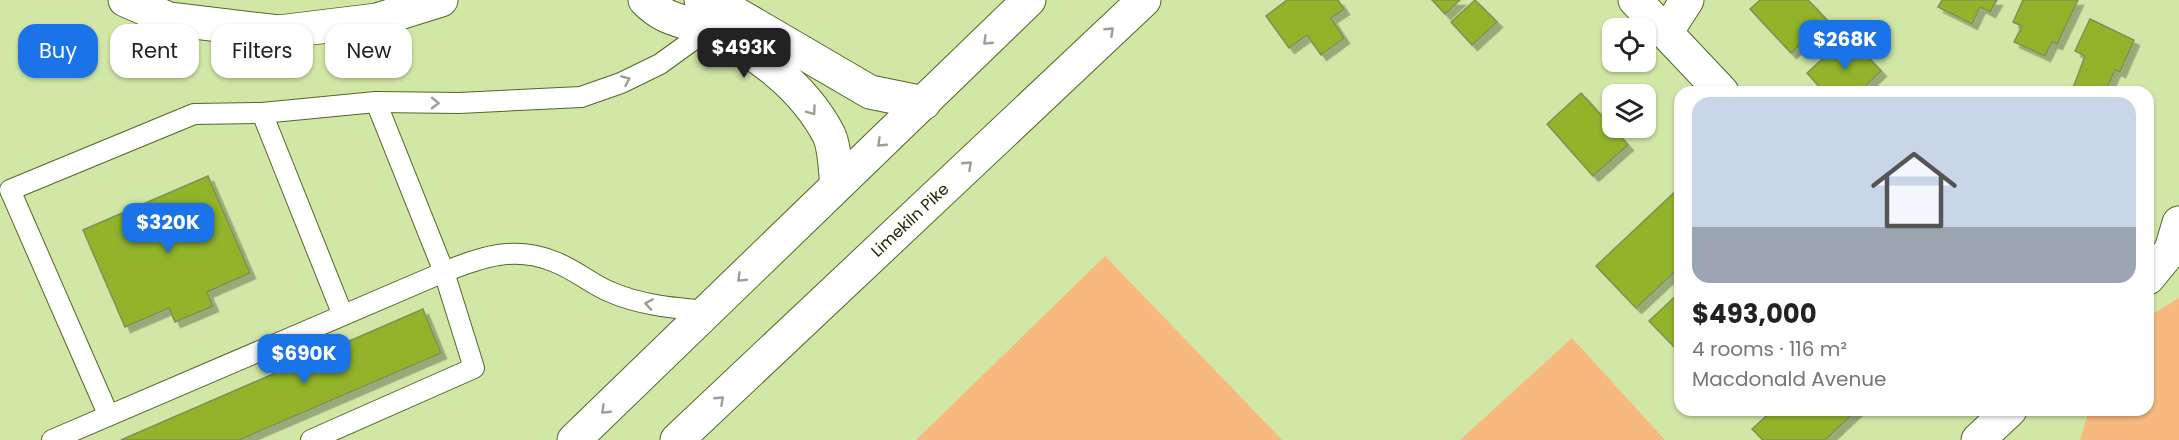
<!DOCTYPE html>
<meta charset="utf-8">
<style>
body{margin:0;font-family:Poppins,sans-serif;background:#f2f2f2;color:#222;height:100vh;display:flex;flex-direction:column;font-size:22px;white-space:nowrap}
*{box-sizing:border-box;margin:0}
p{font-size:20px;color:#767676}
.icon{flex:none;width:33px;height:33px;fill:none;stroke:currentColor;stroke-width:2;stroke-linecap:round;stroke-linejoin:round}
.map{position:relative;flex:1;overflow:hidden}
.side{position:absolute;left:1674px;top:86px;width:480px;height:330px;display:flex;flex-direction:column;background:#fff;border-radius:18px;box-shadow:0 2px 4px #0004}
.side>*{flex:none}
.top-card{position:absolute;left:18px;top:24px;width:570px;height:54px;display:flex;gap:12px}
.buttons{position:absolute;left:1602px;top:18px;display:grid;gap:12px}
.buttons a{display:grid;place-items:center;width:54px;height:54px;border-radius:12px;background:#fff;box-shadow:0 2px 4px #0004;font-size:30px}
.price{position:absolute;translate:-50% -51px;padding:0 14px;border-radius:12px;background:#1a73e8;color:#fff;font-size:20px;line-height:39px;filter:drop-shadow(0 2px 3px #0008)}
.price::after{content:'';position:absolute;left:50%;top:36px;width:18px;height:14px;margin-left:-9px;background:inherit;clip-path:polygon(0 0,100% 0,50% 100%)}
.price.on{background:#222;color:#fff}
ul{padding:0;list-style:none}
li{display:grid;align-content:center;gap:12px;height:318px;padding:0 18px}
li span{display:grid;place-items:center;height:186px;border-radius:18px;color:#555}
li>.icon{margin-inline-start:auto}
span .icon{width:108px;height:108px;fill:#fffc;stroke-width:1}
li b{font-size:26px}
.tag{padding:0 21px;border-radius:18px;background:#fff;box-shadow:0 2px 4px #0004;font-size:21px;line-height:54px}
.tag.on{background:#1a73e8;color:#fff}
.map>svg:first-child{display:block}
.green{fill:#f8b97e}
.building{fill:#91b429;stroke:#7e9255;stroke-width:1.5;filter:url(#shadow)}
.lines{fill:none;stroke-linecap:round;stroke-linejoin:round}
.service-casing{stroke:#546629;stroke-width:22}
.minor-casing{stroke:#546629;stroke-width:35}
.trunk-casing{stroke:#546629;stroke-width:35}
.service{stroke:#fff;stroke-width:20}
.minor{stroke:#fff;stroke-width:33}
.trunk{stroke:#fff;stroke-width:33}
.oneway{stroke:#9c9f93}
.labels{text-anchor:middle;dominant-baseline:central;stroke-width:4.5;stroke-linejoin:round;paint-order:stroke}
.street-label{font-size:16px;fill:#222910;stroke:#fdfff9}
</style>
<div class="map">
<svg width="2179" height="440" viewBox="0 0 2179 440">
<defs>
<filter id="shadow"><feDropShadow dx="5.5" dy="5.5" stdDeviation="0" flood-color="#0004"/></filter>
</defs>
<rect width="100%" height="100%" fill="#d1e7a6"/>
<g class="green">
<path d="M1105 256 1282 440H916Z"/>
<path d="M2179 298V440H2080L2089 410H2148V317Z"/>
<path d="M1572 338 1665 440H1460Z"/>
</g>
<g class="building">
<path d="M1287 0H1338L1344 9 1331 18 1344 38 1321 55 1307 35 1289 48 1266 16Z"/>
<path d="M1432 0H1460L1445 14Z"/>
<path d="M1475 0 1497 22 1472 45 1451 22Z"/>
<path d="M1760 0H1808L1827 20 1791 53 1750 9Z"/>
<path d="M1942 0H1997L1990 12 1980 7 1972 24 1938 7Z"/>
<path d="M2023 0H2078L2057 44 2052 42 2045 56 2014 42 2022 26 2013 22Z"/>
<path d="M2090 19 2134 40 2120 72 2115 70 2105 92H2081L2073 88 2085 56 2075 51Z"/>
<path d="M1852 40 1881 71 1859 92H1824L1807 73 1831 51 1836 56Z"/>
<path d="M1581 93 1628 145 1593 176 1547 124Z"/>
<path d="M208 176 250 273 207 292 213 306 175 322 169 308 125 327 83 230Z"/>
<path d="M1680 187V267L1636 308 1596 266Z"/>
<path d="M1680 292V353L1649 321Z"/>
<path d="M423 309 441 353 239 440H121Z"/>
<path d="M1773 410H1857L1825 440H1763L1752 429Z"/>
</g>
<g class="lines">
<g class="service-casing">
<g id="service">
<path d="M376 102 459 103 581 97 621 83 660 64 707 30"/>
<path d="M342 313 262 113 376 102 444 272C481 257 515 245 555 262 574 269 590 283 608 291 639 305 673 308 707 311"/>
<path d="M108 414 10 190 194 114 262 113"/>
<path d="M52 440 444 272 474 368 311 440"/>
</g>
</g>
<g class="minor-casing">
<g id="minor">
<path d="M125 0 169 19 279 32 377 20 441 0"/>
<path d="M645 0C664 20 681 20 706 29 755 49 804 87 829 135 835 148 835 170 837 185"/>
<path d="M701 0 733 12 870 92 924 103"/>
<path d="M1635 0 1722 92"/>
<path d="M1667 31 1687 0"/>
<path d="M2148 278 2171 250 2179 223"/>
<path d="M1978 440 2010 410"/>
</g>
</g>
<g class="trunk-casing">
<g id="trunk">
<path d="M574 440 1029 0"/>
<path d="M677 440 1144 0"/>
</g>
</g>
<use href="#service" class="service"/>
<use href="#minor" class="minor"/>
<use href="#trunk" class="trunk"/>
</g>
<defs><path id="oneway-chevron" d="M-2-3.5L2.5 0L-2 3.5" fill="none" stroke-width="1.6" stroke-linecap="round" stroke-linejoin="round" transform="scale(1.5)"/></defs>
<g class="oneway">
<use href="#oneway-chevron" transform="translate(1110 31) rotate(-43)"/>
<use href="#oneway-chevron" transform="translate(987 41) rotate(136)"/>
<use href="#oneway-chevron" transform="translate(626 80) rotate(-24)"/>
<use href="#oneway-chevron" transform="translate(435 103) rotate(1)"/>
<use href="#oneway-chevron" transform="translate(812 111) rotate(55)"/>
<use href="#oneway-chevron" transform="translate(881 143) rotate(137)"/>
<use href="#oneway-chevron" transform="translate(968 165) rotate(-43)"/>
<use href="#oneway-chevron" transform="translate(741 278) rotate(136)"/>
<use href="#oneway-chevron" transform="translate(649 304) rotate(-171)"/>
<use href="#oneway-chevron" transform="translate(720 400) rotate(-43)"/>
<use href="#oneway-chevron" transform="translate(605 410) rotate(136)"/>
</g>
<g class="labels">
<g class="street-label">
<text transform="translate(910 220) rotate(-43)">Limekiln Pike</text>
</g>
</g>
</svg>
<div class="buttons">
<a><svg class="icon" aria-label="locate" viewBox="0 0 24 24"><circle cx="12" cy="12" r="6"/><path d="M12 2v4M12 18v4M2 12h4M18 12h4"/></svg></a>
<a><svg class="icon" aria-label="layers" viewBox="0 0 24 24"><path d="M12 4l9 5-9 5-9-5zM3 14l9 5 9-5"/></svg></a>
</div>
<b class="price" style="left:1845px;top:71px">$268K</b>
<b class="price on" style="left:744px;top:79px">$493K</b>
<b class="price" style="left:168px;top:254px">$320K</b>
<b class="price" style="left:304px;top:385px">$690K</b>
<div class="top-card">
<a class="tag on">Buy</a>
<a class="tag">Rent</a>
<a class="tag">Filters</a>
<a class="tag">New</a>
</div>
<section class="side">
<ul>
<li><span style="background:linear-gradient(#c9d6e8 70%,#9aa5b1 0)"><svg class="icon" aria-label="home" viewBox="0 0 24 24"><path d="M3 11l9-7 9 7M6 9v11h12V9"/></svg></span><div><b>$493,000</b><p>4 rooms · 116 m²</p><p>Macdonald Avenue</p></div></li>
</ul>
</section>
</div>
